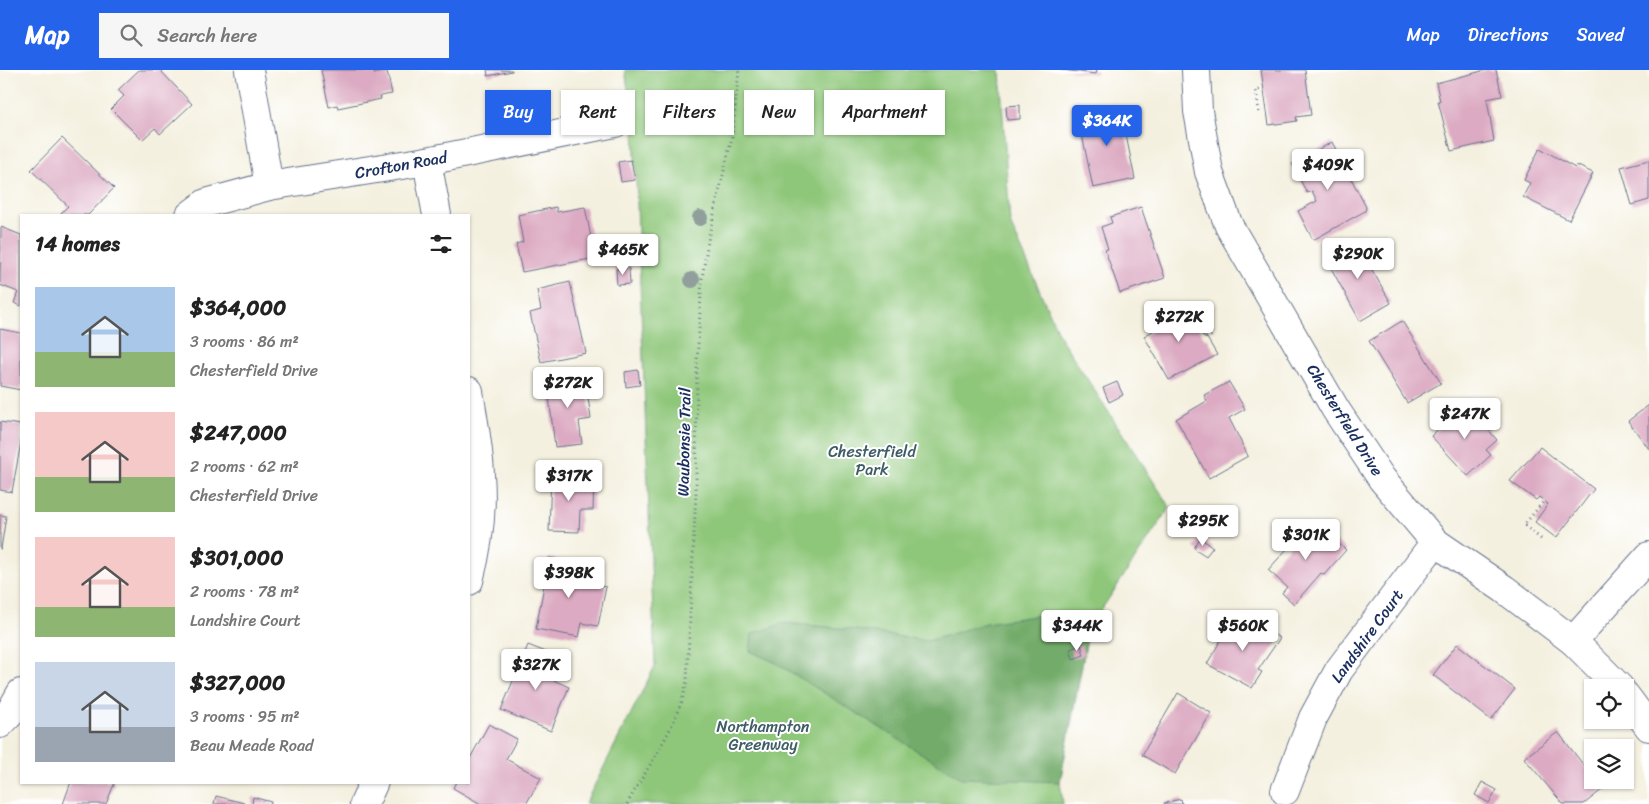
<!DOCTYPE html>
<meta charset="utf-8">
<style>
body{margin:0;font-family:Sriracha,sans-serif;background:#f6f6f6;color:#222;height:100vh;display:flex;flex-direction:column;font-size:19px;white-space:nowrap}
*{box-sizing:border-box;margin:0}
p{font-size:16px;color:#767676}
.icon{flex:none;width:28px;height:28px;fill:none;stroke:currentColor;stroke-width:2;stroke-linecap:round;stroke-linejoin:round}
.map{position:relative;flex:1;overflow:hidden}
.drawer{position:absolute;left:20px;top:144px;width:450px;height:570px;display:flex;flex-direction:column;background:#fff;border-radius:0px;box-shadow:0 1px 4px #0004}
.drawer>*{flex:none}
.banner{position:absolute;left:485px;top:20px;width:475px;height:45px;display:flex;gap:10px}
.controls{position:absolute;left:1584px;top:609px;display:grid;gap:10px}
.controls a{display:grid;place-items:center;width:50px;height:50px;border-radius:0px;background:#fff;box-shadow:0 1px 4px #0004;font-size:25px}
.price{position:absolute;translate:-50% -42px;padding:0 11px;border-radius:5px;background:#fff;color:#222;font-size:16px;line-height:32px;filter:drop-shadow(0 1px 2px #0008)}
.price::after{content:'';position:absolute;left:50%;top:30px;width:15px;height:11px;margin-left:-8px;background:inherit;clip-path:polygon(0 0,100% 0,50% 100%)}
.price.current{background:#2563eb;color:#fff}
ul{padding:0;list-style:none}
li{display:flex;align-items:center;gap:15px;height:125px;padding:0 15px}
li span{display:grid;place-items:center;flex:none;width:140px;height:100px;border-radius:0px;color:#555}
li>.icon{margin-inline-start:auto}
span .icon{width:60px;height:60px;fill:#fffc;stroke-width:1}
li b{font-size:21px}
h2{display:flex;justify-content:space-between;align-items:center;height:60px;padding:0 15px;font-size:21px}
.chip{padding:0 18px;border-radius:0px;background:#fff;box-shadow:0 1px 4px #0004;font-size:18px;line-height:45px}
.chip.current{background:#2563eb;color:#fff}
header{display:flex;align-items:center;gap:30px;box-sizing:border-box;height:70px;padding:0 25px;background:#2563eb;color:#fff}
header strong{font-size:24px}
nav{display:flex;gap:28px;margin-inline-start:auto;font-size:18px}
.search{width:350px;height:45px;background:#f6f6f6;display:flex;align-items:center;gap:12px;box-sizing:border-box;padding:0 18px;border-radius:0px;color:#767676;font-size:19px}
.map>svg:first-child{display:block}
.green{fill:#8fc77a;stroke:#557b6c}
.forest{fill:#73ac6a;stroke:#476e64}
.building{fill:#dcaac2}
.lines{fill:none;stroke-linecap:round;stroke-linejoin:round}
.minor-casing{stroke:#67738b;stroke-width:30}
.path{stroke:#67738b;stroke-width:3;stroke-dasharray:1 4;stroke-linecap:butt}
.minor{stroke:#fff;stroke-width:28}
.tree{fill:#909f9c}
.labels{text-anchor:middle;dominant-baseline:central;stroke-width:4;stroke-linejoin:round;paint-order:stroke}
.street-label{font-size:16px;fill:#1b2f5e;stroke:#fff}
.park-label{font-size:16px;fill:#3e5d66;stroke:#fff}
</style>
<header>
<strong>Map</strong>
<div class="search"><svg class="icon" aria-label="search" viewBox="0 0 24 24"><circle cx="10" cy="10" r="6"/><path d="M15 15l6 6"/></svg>Search here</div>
<nav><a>Map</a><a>Directions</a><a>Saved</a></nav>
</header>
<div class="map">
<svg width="1649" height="734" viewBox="0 0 1649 734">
<rect width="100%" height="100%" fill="#fff"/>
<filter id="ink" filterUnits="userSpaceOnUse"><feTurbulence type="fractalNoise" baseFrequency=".02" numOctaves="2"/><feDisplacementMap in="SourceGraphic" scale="10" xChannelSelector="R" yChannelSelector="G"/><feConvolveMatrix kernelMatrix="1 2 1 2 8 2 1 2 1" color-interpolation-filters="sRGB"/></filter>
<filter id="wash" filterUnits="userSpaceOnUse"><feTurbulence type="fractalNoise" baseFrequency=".0096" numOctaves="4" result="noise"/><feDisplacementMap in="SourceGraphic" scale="20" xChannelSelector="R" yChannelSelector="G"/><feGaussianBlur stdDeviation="1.12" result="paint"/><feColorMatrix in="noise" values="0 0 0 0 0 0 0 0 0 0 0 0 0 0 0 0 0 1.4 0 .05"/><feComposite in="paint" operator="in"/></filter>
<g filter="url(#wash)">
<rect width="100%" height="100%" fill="#f4f0df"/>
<path class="green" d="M625 0H1000L1010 153 1060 267 1170 437 1089 558 1060 711 1063 734H585L655 596 634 58Z"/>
<path class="forest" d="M1042 545 1089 558 1060 712 961 708 776 593 750 581 752 564 784 553 850 559 928 571 986 553Z"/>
<g id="blocks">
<g class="building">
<path d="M139 0H160L192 34 160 64 155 58 142 70 111 39 124 26 118 20Z"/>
<path d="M321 0H374V4L387 1 392 24 380 26 381 29 338 38 337 35 329 37Z"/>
<path d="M487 0H512V1L488 6Z"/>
<path d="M1061 0H1097L1096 4Z"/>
<path d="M1261 0H1305L1311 45 1296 47 1297 51 1269 55Z"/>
<path d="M1486 0H1496L1502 26 1487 29 1494 71 1451 81 1438 31H1440L1436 13Z"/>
<path d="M1020 35V49L1007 50 1006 36Z"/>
<path d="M1120 36 1135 109 1093 118 1078 45Z"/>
<path d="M62 68 114 118 88 145H64L61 143 68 136 31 100Z"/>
<path d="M1332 72 1366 137 1365 141 1313 170 1298 141 1317 131 1312 121 1307 123 1292 94Z"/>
<path d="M1540 78 1575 98 1576 95 1593 103 1569 150 1523 127 1530 113 1524 110Z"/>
<path d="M631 90 635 110 621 112 618 92Z"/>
<path d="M1649 90V130L1632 135 1621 97Z"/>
<path d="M556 137 557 142 585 137 595 188 522 202 516 174 523 172 518 145Z"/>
<path d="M1141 137 1165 208 1120 223 1105 180 1108 179 1101 157 1112 153 1110 147Z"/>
<path d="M1 157 21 165V236L14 233 18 222 0 215Z"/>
<path d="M1355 170 1391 233 1360 251 1325 187Z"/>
<path d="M629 198 630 214 617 215 616 199Z"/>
<path d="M570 212 586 283 541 292 530 243 541 240 537 220Z"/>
<path d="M1187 234 1204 268H1207L1217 285 1169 310 1144 266 1153 261V258L1158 255 1155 251Z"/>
<path d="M1402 251 1441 313 1407 333 1369 271Z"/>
<path d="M0 259 21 263V320L0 316Z"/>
<path d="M638 300 640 315 626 317 625 302Z"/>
<path d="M585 305 591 349 579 351 582 374 555 377 547 310Z"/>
<path d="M1117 312 1123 325 1109 332 1103 318Z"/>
<path d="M1229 312 1245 339 1229 348 1248 386 1209 408 1176 349 1207 331 1204 325Z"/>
<path d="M1466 333 1497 370 1486 380 1491 385 1468 406 1431 366Z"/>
<path d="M1649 335V379L1628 351Z"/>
<path d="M0 352 21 355V372L12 422 0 420Z"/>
<path d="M1540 377 1594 419 1556 468 1535 452 1548 434 1539 427 1536 430 1510 411Z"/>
<path d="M551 406 594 408 593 440H580L579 462 549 461Z"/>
<path d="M0 445 6 446 1 479H0Z"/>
<path d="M1308 454 1320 465 1324 461 1346 480 1324 505 1321 503 1294 534 1282 523 1287 517 1268 500 1296 469 1293 466 1301 457 1304 460Z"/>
<path d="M1200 468 1213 477 1206 486 1194 478Z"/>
<path d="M549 488 593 496 590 514 606 517 598 556 582 553 579 567 536 559Z"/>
<path d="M1233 549 1246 556 1249 550 1280 568 1258 600 1262 602 1252 618 1207 594Z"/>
<path d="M1457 574 1515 619 1491 650 1433 605Z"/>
<path d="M528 575 556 586 547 607 569 617 551 661 501 640Z"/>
<path d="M1081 575 1084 585 1073 589 1070 579Z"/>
<path d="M1178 623 1211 643 1175 704 1142 685Z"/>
<path d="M489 654 517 669 506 689 541 708 526 734H481L453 718 456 712H469V690Z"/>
<path d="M1558 662 1592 706V710H1596L1603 719 1584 734H1563L1524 688Z"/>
<path d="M71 712H115L106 734H63Z"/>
<path d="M1482 712 1497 720 1489 733 1475 725Z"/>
<path d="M216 726 244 733V734H214Z"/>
<path d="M253 727 271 732V734H252Z"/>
<path d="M1181 729 1182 734H1164V733Z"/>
</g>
</g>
</g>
<g filter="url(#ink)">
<use href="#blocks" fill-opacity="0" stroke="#67738b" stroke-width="1"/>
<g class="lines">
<g class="minor-casing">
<g id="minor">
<path d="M249 0 269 116"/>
<path d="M1196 0 1198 41 1209 102 1229 156 1336 340 1382 409 1435 472 1504 519 1573 571 1620 618"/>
<path d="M427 91 437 145"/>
<path d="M190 145 206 133 269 116 427 91 615 53"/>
<path d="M469 321C473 349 479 377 480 405 483 440 478 477 469 511"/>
<path d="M1573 571 1649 486"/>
<path d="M1625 625 1649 657"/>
<path d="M0 654 8 646 21 623"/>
<path d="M1285 721 1313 648 1339 600 1435 472"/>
<path d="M364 734 374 712"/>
</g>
</g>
<g class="path">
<path d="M723 32 737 31"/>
<path d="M1259 42 1256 20 1264 19"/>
<path d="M1203 244 1213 265 1204 268"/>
<path d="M1541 469 1524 455 1544 431"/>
<path d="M627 734C649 694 679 655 687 610L696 422 697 292 702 208 709 165 732 67 739 0"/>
</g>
<use href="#minor" class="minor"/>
</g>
<g class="tree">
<circle cx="700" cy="148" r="8"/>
<circle cx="692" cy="210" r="8"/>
</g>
</g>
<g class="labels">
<g class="street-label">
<text transform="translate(401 95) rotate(-10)">Crofton Road</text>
<text transform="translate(1345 350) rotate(58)">Chesterfield Drive</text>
<text transform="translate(684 372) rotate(-89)">Waubonsie Trail</text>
<text transform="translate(1367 566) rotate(-54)">Landshire Court</text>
</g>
<g class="park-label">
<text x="872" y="381">Chesterfield<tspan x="872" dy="18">Park</tspan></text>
<text x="763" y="656">Northampton<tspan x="763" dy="18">Greenway</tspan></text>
</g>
</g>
</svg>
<div class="controls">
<a><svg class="icon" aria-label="locate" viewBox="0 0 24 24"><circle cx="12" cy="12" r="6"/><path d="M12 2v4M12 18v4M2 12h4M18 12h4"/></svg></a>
<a><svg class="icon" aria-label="layers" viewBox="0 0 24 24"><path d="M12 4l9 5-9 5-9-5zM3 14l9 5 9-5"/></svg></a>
</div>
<b class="price current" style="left:1107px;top:77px">$364K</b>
<b class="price" style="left:1328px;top:121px">$409K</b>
<b class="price" style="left:623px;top:206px">$465K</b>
<b class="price" style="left:1358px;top:210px">$290K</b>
<b class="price" style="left:1179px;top:273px">$272K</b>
<b class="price" style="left:568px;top:339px">$272K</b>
<b class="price" style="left:1465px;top:370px">$247K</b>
<b class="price" style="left:569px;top:432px">$317K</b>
<b class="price" style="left:1203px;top:477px">$295K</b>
<b class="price" style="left:1306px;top:491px">$301K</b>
<b class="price" style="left:569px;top:529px">$398K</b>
<b class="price" style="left:1077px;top:582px">$344K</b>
<b class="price" style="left:1243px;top:582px">$560K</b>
<b class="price" style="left:536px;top:621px">$327K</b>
<div class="banner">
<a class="chip current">Buy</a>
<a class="chip">Rent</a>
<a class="chip">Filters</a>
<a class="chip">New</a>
<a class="chip">Apartment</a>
</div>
<section class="drawer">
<h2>14 homes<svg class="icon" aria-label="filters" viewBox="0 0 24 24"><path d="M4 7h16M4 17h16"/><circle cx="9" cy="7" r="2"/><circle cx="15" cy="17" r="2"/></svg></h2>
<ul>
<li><span style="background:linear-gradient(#a9c7e8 65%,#8fb573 0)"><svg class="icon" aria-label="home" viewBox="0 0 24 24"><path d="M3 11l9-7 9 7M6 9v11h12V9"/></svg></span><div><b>$364,000</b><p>3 rooms · 86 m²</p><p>Chesterfield Drive</p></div></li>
<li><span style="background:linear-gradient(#f6c9c9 65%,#8fb573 0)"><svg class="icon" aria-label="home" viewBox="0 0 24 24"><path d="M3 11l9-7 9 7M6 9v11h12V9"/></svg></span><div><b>$247,000</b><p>2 rooms · 62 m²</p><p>Chesterfield Drive</p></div></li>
<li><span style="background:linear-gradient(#f6c9c9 70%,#8fb573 0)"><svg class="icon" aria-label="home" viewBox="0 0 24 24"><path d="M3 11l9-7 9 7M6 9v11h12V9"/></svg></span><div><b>$301,000</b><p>2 rooms · 78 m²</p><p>Landshire Court</p></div></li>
<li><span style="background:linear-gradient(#c9d6e8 65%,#9aa5b1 0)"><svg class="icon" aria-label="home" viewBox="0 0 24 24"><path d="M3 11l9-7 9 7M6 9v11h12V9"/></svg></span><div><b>$327,000</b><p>3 rooms · 95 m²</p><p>Beau Meade Road</p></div></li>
</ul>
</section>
</div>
